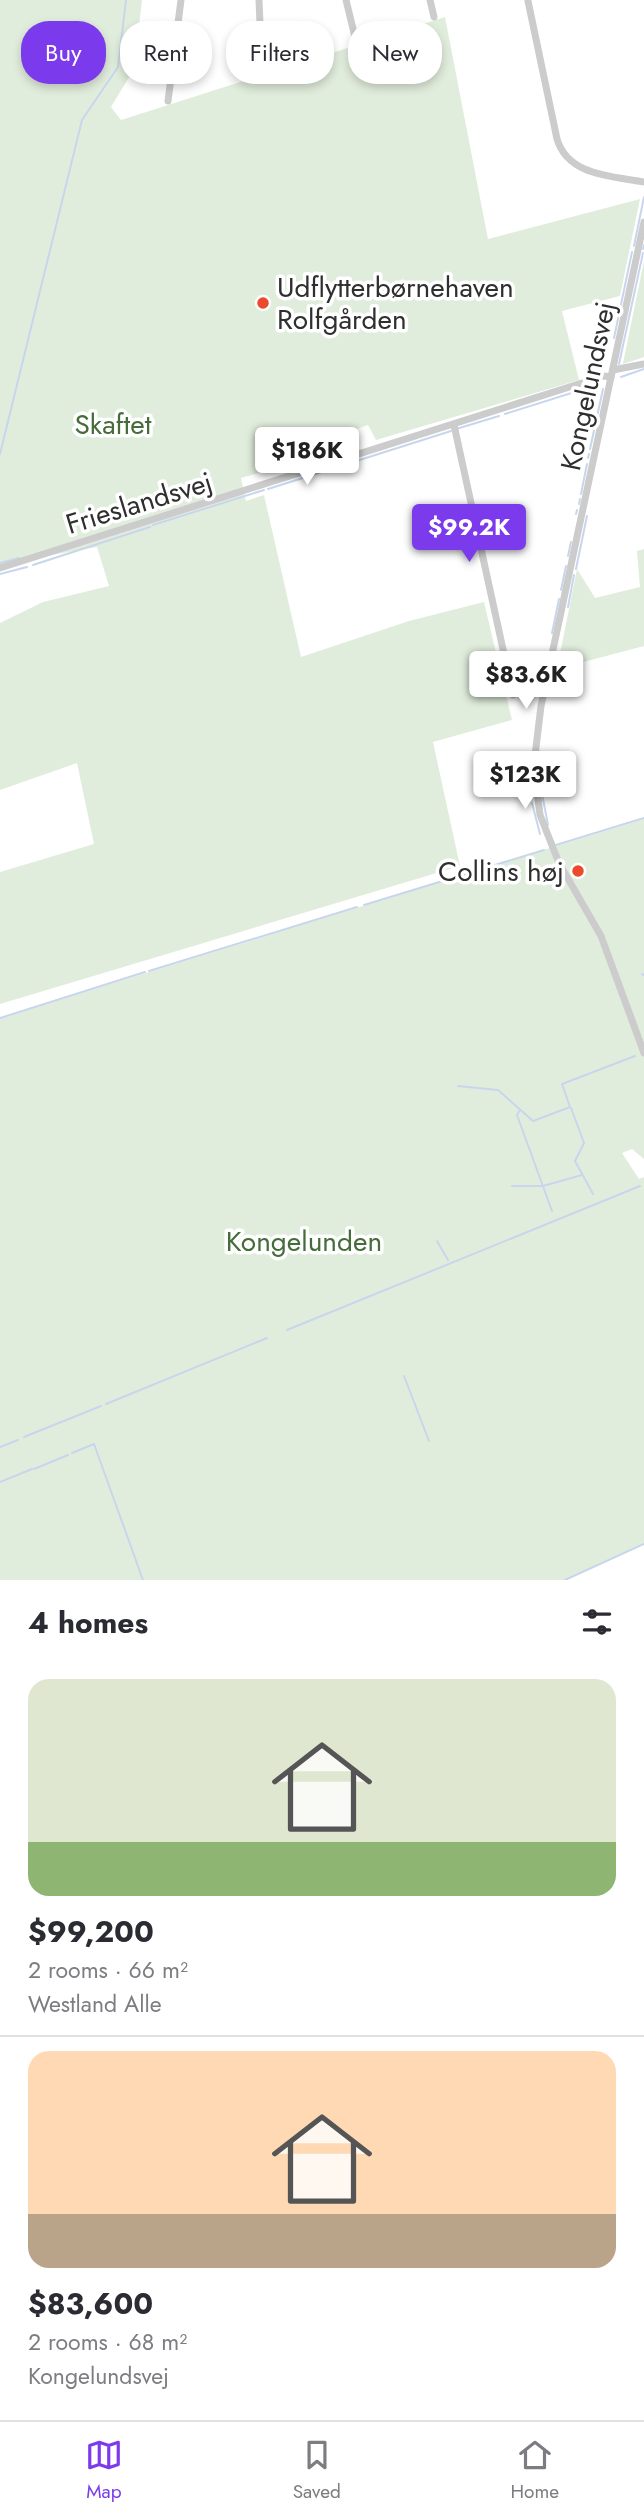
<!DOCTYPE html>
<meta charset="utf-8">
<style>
body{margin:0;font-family:Jost,sans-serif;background:#f2f2f3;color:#2b2b33;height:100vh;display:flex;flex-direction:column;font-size:26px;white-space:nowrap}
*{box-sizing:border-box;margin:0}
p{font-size:23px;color:#7c7c81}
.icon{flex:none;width:38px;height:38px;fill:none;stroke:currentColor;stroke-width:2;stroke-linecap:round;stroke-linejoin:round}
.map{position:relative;height:1580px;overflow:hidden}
.details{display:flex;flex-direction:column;background:#fff;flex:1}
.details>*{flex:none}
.banner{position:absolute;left:21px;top:21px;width:602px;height:63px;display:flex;gap:14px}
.price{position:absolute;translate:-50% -60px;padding:0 16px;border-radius:7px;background:#fff;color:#222;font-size:23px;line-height:46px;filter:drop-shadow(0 2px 4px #0008)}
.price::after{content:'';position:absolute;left:50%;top:42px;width:21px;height:16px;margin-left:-10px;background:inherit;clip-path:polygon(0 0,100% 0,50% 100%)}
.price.selected{background:#7c3aed;color:#fff}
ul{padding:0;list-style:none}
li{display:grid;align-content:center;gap:14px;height:371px;padding:0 28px}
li+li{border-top:2px solid #e1e1e2}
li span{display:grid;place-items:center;height:217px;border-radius:21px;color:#555}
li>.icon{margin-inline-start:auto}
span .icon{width:126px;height:126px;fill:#fffc;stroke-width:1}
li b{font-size:30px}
h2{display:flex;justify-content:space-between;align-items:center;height:84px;padding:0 28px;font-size:30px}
.chip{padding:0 24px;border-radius:28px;background:#fff;box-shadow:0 4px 10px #0003;font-size:24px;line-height:63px}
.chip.selected{background:#7c3aed;color:#fff}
.dock{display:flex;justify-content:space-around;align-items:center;height:98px;border-top:2px solid #e1e1e2;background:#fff;font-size:19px;color:#7c7c81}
.dock a{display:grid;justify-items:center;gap:4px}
.dock .selected{color:#7c3aed}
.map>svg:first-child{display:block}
.green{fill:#e1eddc}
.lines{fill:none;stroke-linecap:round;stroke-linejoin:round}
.stream{stroke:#c8d6ed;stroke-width:2}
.minor{stroke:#ccc;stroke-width:7}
.poi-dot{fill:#eb4a2c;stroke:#fff;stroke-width:2.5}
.labels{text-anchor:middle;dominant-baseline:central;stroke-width:7;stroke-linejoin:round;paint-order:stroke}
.poi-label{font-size:28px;fill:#2f2f2f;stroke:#fff;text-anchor:start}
.street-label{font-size:28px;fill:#2f2f2f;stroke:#fff}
.park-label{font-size:28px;fill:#476c3b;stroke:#fff}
</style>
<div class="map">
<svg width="644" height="1580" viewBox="0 0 644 1580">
<rect width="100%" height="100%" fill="#fff"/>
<g class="green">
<path d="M0 0H142L134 69 111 107 121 120 445 17 488 239 640 199 620 296 562 311 579 380 376 440 368 425 298 450 273 469 241 478 246 501 264 495 301 657 409 621 484 602 512 720 433 742 460 866 0 1004V872L94 844 77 763 0 790V623L43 602 109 586 97 547 0 564Z"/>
<path d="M644 261V357L623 364V363Z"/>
<path d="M644 549V646L557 669 577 569 595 598 640 587 637 551Z"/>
<path d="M644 819V1159L632 1149 622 1153 639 1179 644 1177V1544L565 1580H0V1018Z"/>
</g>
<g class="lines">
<g class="stream">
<path d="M634 246 644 197"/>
<path d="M643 249 644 245"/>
<path d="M614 338 632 252"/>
<path d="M619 364 643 253"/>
<path d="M621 377 644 369"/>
<path d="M505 414 600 384"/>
<path d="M456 429 499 416"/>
<path d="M590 449 603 389"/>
<path d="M0 454 82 120 118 67 126 0"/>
<path d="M588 458 589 454"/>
<path d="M268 489 451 431"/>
<path d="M581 494 587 464"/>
<path d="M579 504 580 499"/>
<path d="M576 514 577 510"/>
<path d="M153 525 264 490"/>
<path d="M568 556 571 542"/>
<path d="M0 563 19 558"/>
<path d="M33 565 150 527"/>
<path d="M576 569 587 516"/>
<path d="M0 574 27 567"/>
<path d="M561 590 566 566"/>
<path d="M568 607 574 575"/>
<path d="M552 633 559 599"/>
<path d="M528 770 531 797"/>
<path d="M539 778 548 825"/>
<path d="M532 803 540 834"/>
<path d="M556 845 644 818"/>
<path d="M364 905 544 850"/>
<path d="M149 971 357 907"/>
<path d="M642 974 644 975"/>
<path d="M0 1018 145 972"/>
<path d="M458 1086 498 1090 533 1121 570 1107 562 1084 635 1056"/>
<path d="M571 1108 584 1143 575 1161 593 1194"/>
<path d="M520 1110 517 1115 552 1211"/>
<path d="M512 1186H543L582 1175"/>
<path d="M437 1241 448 1260"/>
<path d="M287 1330 640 1186"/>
<path d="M404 1376 429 1441"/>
<path d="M106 1404 267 1338"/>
<path d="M24 1437 101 1406"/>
<path d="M0 1447 18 1440"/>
<path d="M72 1453 94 1444 143 1580"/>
<path d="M34 1469 68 1455"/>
<path d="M0 1482 32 1469"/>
<path d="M565 1580 644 1544"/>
</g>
<g class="minor">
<path d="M259 0 262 71"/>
<path d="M346 0 356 41"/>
<path d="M430 0 434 17"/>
<path d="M528 1 557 139C568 176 612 176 644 182"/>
<path d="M168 101 181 0"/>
<path d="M644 222 541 706 534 764 540 815 559 863 601 936 644 1053"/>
<path d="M613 370 644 364"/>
<path d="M454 425 513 695"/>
<path d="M0 568 604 376 611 377"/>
</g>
</g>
<g class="poi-dot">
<circle cx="263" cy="303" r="7"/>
<circle cx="578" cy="871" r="7"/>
</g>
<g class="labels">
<g class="poi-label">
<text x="277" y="287">Udflytterbørnehaven<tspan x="277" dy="32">Rolfgården</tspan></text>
<text x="564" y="871" text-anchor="end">Collins høj</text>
</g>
<g class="street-label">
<text transform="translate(588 386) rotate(-78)">Kongelundsvej</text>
<text transform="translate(139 503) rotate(-17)">Frieslandsvej</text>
</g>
<g class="park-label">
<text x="113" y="424">Skaftet</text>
<text x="304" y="1241">Kongelunden</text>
</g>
</g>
</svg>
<b class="price" style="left:307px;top:487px">$186K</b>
<b class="price selected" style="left:469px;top:564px">$99.2K</b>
<b class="price" style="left:526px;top:711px">$83.6K</b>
<b class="price" style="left:525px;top:811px">$123K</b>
<div class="banner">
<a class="chip selected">Buy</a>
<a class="chip">Rent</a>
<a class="chip">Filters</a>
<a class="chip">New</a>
</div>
</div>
<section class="details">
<h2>4 homes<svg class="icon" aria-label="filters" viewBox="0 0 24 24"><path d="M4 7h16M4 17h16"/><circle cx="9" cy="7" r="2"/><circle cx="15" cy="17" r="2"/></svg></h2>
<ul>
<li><span style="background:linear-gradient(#dfe7d0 75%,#8fb573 0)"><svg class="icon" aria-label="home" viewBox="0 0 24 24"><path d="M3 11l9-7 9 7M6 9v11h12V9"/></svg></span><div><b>$99,200</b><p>2 rooms · 66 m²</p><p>Westland Alle</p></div></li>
<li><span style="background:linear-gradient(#ffd9b3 75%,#b9a48a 0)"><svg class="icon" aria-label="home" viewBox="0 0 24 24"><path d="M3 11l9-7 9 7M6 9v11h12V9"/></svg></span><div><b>$83,600</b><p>2 rooms · 68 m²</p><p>Kongelundsvej</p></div></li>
</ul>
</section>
<nav class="dock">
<a class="selected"><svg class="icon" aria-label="map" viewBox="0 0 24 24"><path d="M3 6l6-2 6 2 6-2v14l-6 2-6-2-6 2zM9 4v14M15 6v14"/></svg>Map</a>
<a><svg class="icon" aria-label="saved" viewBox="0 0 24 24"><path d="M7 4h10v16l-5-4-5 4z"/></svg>Saved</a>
<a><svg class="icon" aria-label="home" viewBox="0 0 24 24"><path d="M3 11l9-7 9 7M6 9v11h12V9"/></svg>Home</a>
</nav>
